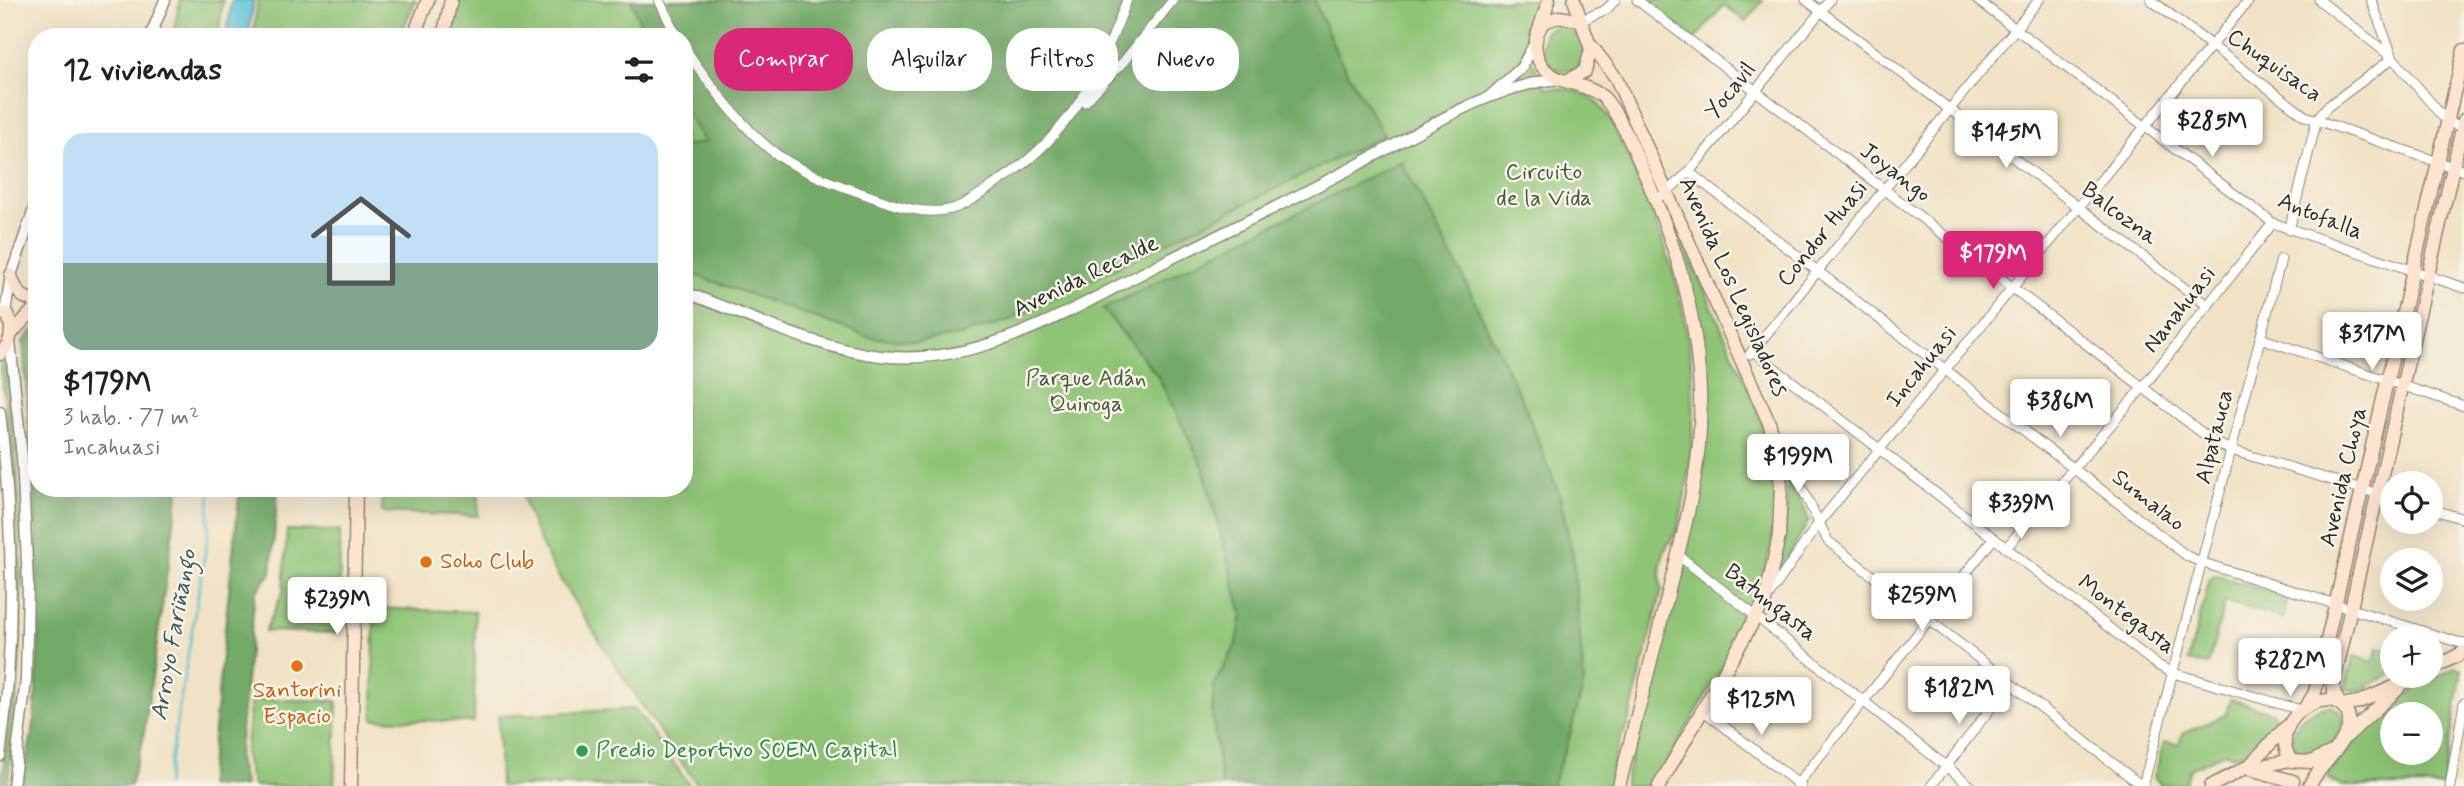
<!DOCTYPE html>
<html lang="es">
<meta charset="utf-8">
<style>
body{margin:0;font-family:Mynerve,sans-serif;background:#f6f6f6;color:#222;height:100vh;display:flex;flex-direction:column;font-size:26px;white-space:nowrap}
*{box-sizing:border-box;margin:0}
p{font-size:23px;color:#767676}
.icon{flex:none;width:38px;height:38px;fill:none;stroke:currentColor;stroke-width:2;stroke-linecap:round;stroke-linejoin:round}
.map{position:relative;flex:1;overflow:hidden}
.sheet{position:absolute;left:28px;top:28px;width:665px;height:469px;display:flex;flex-direction:column;background:#fff;border-radius:28px;box-shadow:0 7px 28px #0002}
.sheet>*{flex:none}
.hud{position:absolute;left:714px;top:28px;width:665px;height:63px;display:flex;gap:14px}
.buttons{position:absolute;left:2380px;top:471px;display:grid;gap:14px}
.buttons a{display:grid;place-items:center;width:63px;height:63px;border-radius:50%;background:#fff;box-shadow:0 7px 28px #0002;font-size:35px}
.price{position:absolute;translate:-50% -60px;padding:0 16px;border-radius:7px;background:#fff;color:#222;font-size:23px;line-height:46px;filter:drop-shadow(0 2px 4px #0008)}
.price::after{content:'';position:absolute;left:50%;top:42px;width:21px;height:16px;margin-left:-10px;background:inherit;clip-path:polygon(0 0,100% 0,50% 100%)}
.price.active{background:#db2777;color:#fff}
ul{padding:0;list-style:none}
li{display:grid;align-content:center;gap:14px;height:371px;padding:0 35px}
li+li{border-top:2px solid #e0e0e0}
li span{display:grid;place-items:center;height:217px;border-radius:21px;color:#555}
li>.icon{margin-inline-start:auto}
span .icon{width:126px;height:126px;fill:#fffc;stroke-width:1}
li b{font-size:30px}
h2{display:flex;justify-content:space-between;align-items:center;height:84px;padding:0 35px;font-size:30px}
.tag{padding:0 24px;border-radius:28px;background:#fff;box-shadow:0 7px 28px #0002;font-size:24px;line-height:63px}
.tag.active{background:#db2777;color:#fff}
.map>svg:first-child{display:block}
.green{fill:#8fc476;stroke:#5d7850;stroke-width:2;fill-rule:evenodd}
.forest{fill:#73aa67;stroke:#4f6a49;stroke-width:2}
.water{fill:#5cc5d8;stroke:#447882;stroke-width:2}
.lines{fill:none;stroke-linecap:round;stroke-linejoin:round}
.stream{stroke:#5cc5d8;stroke-width:2.5}
.minor-casing{stroke:#8e8678;stroke-width:11}
.tertiary-casing{stroke:#8e8678;stroke-width:13}
.secondary-casing{stroke:#8e8678;stroke-width:15}
.minor{stroke:#fff;stroke-width:9}
.tertiary{stroke:#fff;stroke-width:10}
.secondary{stroke:#fde4d1;stroke-width:12}
.food-dot{fill:#e8710a;stroke:#f7f3e8;stroke-width:2.5}
.leisure-dot{fill:#2e9e5b;stroke:#f7f3e8;stroke-width:2.5}
.labels{text-anchor:middle;dominant-baseline:central;stroke-width:5;stroke-linejoin:round;paint-order:stroke}
.street-label{font-size:23px;fill:#2b2b2b;stroke:#f7f3e8}
.park-label{font-size:23px;fill:#495942;stroke:#f7f3e8}
.food-label{font-size:23px;fill:#c56008;stroke:#f7f3e8;text-anchor:start}
.leisure-label{font-size:23px;fill:#27864d;stroke:#f7f3e8;text-anchor:start}
.water-label{font-size:24px;font-style:italic;fill:#3a595f;stroke:#f7f3e8}
</style>
<div class="map">
<svg width="2464" height="786" viewBox="0 0 2464 786">
<rect width="100%" height="100%" fill="#f7f3e8"/>
<filter id="ink" filterUnits="userSpaceOnUse"><feTurbulence type="fractalNoise" baseFrequency=".0143" numOctaves="2"/><feDisplacementMap in="SourceGraphic" scale="14" xChannelSelector="R" yChannelSelector="G"/><feConvolveMatrix kernelMatrix="1 2 1 2 8 2 1 2 1" color-interpolation-filters="sRGB"/></filter>
<filter id="wash" filterUnits="userSpaceOnUse"><feTurbulence type="fractalNoise" baseFrequency=".00686" numOctaves="4" result="noise"/><feDisplacementMap in="SourceGraphic" scale="28" xChannelSelector="R" yChannelSelector="G"/><feGaussianBlur stdDeviation="1.57" result="paint"/><feColorMatrix in="noise" values="0 0 0 0 0 0 0 0 0 0 0 0 0 0 0 0 0 1.4 0 .05"/><feComposite in="paint" operator="in"/></filter>
<g filter="url(#wash)">
<rect width="100%" height="100%" fill="#f1e2c4"/>
<g class="green">
<path d="M180 0H223L218 37H170L174 30Z"/>
<path d="M258 0H416L399 37H253Z"/>
<path d="M458 0H1540L1524 47 1546 88C1563 88 1582 89 1596 102 1614 118 1622 144 1632 166 1675 257 1702 352 1691 453 1688 479 1684 506 1677 531 1675 537 1671 539 1668 544 1661 556 1658 577 1662 590L1627 727C1614 745 1614 766 1611 786H699C665 742 635 695 605 649 572 598 535 548 521 488H684V37H450Z"/>
<path d="M1642 0H1763L1746 22 1724 5 1694 40Z"/>
<path d="M1558 24 1574 29 1584 48 1582 65C1557 83 1535 57 1545 32Z"/>
<path d="M1667 206 1756 405 1772 460 1776 483 1774 533 1759 597 1749 622 1653 786H1624L1686 544 1706 385 1695 305 1664 209Z"/>
<path d="M5 361C26 503 27 644 7 786H1C15 687 19 589 13 488 10 450 8 410 0 372V363Z"/>
<path d="M1786 468 1809 520 1778 576 1787 510Z"/>
<path d="M382 488H479L478 516 382 512Z"/>
<path d="M287 530 340 531 339 633 265 631 283 592Z"/>
<path d="M2216 575 2288 598 2283 618 2225 602 2208 665 2188 661 2210 579Z"/>
<path d="M374 608 475 612 474 722 373 719Z"/>
<path d="M2378 647 2392 651V673L2359 691 2345 689 2354 656 2373 662Z"/>
<path d="M2455 667 2462 669 2443 786H2342L2329 779V771L2387 706ZM2392 714H2431V752H2392Z"/>
<path d="M251 699 337 701 334 786H253L245 757Z"/>
<path d="M2231 699 2273 713 2275 719 2252 748 2235 756 2224 753 2190 769 2185 783 2162 786 2154 777 2164 742 2179 744 2182 734 2225 715Z"/>
<path d="M2331 706 2341 712 2344 725C2335 743 2323 759 2300 756L2291 741C2295 718 2309 709 2331 706Z"/>
<path d="M635 709 690 786H500L498 716Z"/>
</g>
<g class="forest">
<path d="M631 0H1314L1338 56 1384 135 1007 321 959 336 917 342 869 337 684 271V146L705 142 684 110V37H646Z"/>
<path d="M1401 161 1457 265 1523 402 1559 494 1573 555 1584 683 1569 738 1552 786H1222L1212 715 1214 685 1237 643 1242 614 1203 467 1157 375 1103 309Z"/>
<path d="M37 325V488H179L143 740 130 786H21L34 724 39 634 35 511 23 341Z"/>
<path d="M240 488H278L271 573 255 593 238 760 245 786H208Z"/>
</g>
<path class="water" d="M232 0H254L248 37H226Z"/>
<g class="lines">
<path class="stream" d="M166 786 208 535 210 488"/>
</g>
</g>
<g filter="url(#ink)">
<g class="lines">
<g class="minor-casing">
<g id="minor">
<path d="M659 0 677 37"/>
<path d="M1637 0 2214 442 2231 450 2392 498"/>
<path d="M1806 0 2208 306"/>
<path d="M1977 0 2273 223 2464 288"/>
<path d="M2151 0 2305 116 2464 171"/>
<path d="M2319 0 2393 58 2447 122 2463 127"/>
<path d="M1580 21 1607 9 1615 0"/>
<path d="M684 47C707 81 749 137 782 158 809 175 840 186 870 196 896 206 925 216 952 209 967 205 981 193 994 185 1070 136 1096 82 1127 0"/>
<path d="M1085 102 1124 61 1173 0"/>
<path d="M1689 172 2187 556 2203 563 2464 644"/>
<path d="M1663 195 1689 172 1830 0"/>
<path d="M2289 230 2317 119 2327 107 2393 58 2371 0"/>
<path d="M2260 338 2464 406"/>
<path d="M1753 351 2157 665 2173 673 2301 710"/>
<path d="M1750 354 2039 0"/>
<path d="M1776 436 1828 541 2142 786"/>
<path d="M2431 509 2464 519"/>
<path d="M2006 548 2143 387 2273 223"/>
<path d="M1678 555 1971 786"/>
<path d="M1767 598 1818 524 2249 0"/>
<path d="M1704 711 1801 786"/>
<path d="M1796 786 1994 538"/>
<path d="M1931 786 2010 683"/>
<path d="M2143 786 2281 259"/>
<path d="M2450 786 2464 703"/>
</g>
</g>
<g class="tertiary-casing">
<g id="tertiary">
<path d="M150 37 165 0"/>
<path d="M1490 96 1521 68 1535 43"/>
<path d="M684 292C746 314 816 349 880 356 982 368 1075 307 1162 263 1229 230 1296 198 1361 163 1422 131 1490 85 1560 79"/>
<path d="M5 313 11 275 37 201"/>
<path d="M10 341 22 457 28 584 26 680 13 786"/>
<path d="M0 412C13 526 16 642 0 756"/>
</g>
</g>
<g class="secondary-casing">
<g id="secondary">
<path d="M1579 20 1559 17 1544 22C1533 35 1533 53 1542 66 1556 85 1585 82 1603 97 1626 118 1669 232 1679 266 1695 319 1702 373 1700 428 1698 482 1682 538 1669 590 1652 655 1636 721 1619 786"/>
<path d="M1540 26 1549 0"/>
<path d="M413 37 428 0"/>
<path d="M443 37 451 0"/>
<path d="M1590 44 1616 78 1770 425 1781 483 1779 536 1765 601 1659 786"/>
<path d="M1568 80 1585 71 1591 49 1574 0"/>
<path d="M11 275C15 289 20 300 37 300"/>
<path d="M0 313 7 314C14 329 12 343 0 354"/>
<path d="M12 333 37 306"/>
<path d="M2431 669 2464 652"/>
<path d="M2339 703 2334 692V681L2464 120"/>
<path d="M2341 705 2359 702 2419 676"/>
<path d="M2306 707 2315 692 2464 50"/>
<path d="M2347 736 2398 689"/>
<path d="M2249 769 2290 760"/>
<path d="M2250 769 2293 781"/>
<path d="M351 786 356 488"/>
<path d="M2211 786 2249 766 2286 727"/>
<path d="M2309 786C2321 761 2374 723 2335 701 2303 695 2270 733 2292 761L2311 762 2332 752"/>
</g>
</g>
<use href="#minor" class="minor"/>
<use href="#tertiary" class="tertiary"/>
<use href="#secondary" class="secondary"/>
</g>
</g>
<g class="food-dot">
<circle cx="426" cy="562" r="7"/>
<circle cx="297" cy="666" r="7"/>
</g>
<circle class="leisure-dot" cx="582" cy="751" r="7"/>
<g class="labels">
<g class="street-label">
<text transform="translate(2274 66) rotate(35)">Chuquisaca</text>
<text transform="translate(1731 91) rotate(-51)">Yocavil</text>
<text transform="translate(1895 173) rotate(37)">Joyango</text>
<text transform="translate(2119 214) rotate(37)">Balcozna</text>
<text transform="translate(2320 217) rotate(22)">Antofalla</text>
<text transform="translate(1823 234) rotate(-51)">Condor Huasi</text>
<text transform="translate(1086 277) rotate(-26)">Avenida Recalde</text>
<text transform="translate(1733 287) rotate(66)">Avenida Los Legisladores</text>
<text transform="translate(2180 310) rotate(-52)">Nanahuasi</text>
<text transform="translate(1922 367) rotate(-51)">Incahuasi</text>
<text transform="translate(2215 437) rotate(-76)">Alpatauca</text>
<text transform="translate(2344 477) rotate(-77)">Avenida Choya</text>
<text transform="translate(2148 501) rotate(38)">Sumalao</text>
<text transform="translate(1770 603) rotate(38)">Batungasta</text>
<text transform="translate(2126 615) rotate(37)">Montegasta</text>
</g>
<g class="park-label">
<text x="1544" y="173">Circuito<tspan x="1544" dy="26">de la Vida</tspan></text>
<text x="1086" y="379">Parque Adán<tspan x="1086" dy="26">Quiroga</tspan></text>
</g>
<g class="food-label">
<text x="440" y="562">Soho Club</text>
<text x="297" y="691" text-anchor="middle">Santorini<tspan x="297" dy="26">Espacio</tspan></text>
</g>
<g class="leisure-label">
<text x="596" y="751">Predio Deportivo SOEM Capital</text>
</g>
<g class="water-label">
<text transform="translate(174 635) rotate(-80)">Arroyo Fariñango</text>
</g>
</g>
</svg>
<div class="buttons">
<a><svg class="icon" aria-label="locate" viewBox="0 0 24 24"><circle cx="12" cy="12" r="6"/><path d="M12 2v4M12 18v4M2 12h4M18 12h4"/></svg></a>
<a><svg class="icon" aria-label="layers" viewBox="0 0 24 24"><path d="M12 4l9 5-9 5-9-5zM3 14l9 5 9-5"/></svg></a>
<a>+</a>
<a>−</a>
</div>
<b class="price" style="left:2212px;top:159px">$285M</b>
<b class="price" style="left:2006px;top:170px">$145M</b>
<b class="price active" style="left:1993px;top:291px">$179M</b>
<b class="price" style="left:2372px;top:372px">$317M</b>
<b class="price" style="left:2060px;top:439px">$386M</b>
<b class="price" style="left:1798px;top:494px">$199M</b>
<b class="price" style="left:2021px;top:541px">$339M</b>
<b class="price" style="left:1922px;top:633px">$259M</b>
<b class="price" style="left:337px;top:637px">$239M</b>
<b class="price" style="left:2290px;top:698px">$282M</b>
<b class="price" style="left:1959px;top:726px">$182M</b>
<b class="price" style="left:1761px;top:737px">$125M</b>
<div class="hud">
<a class="tag active">Comprar</a>
<a class="tag">Alquilar</a>
<a class="tag">Filtros</a>
<a class="tag">Nuevo</a>
</div>
<section class="sheet">
<h2>12 viviendas<svg class="icon" aria-label="filters" viewBox="0 0 24 24"><path d="M4 7h16M4 17h16"/><circle cx="9" cy="7" r="2"/><circle cx="15" cy="17" r="2"/></svg></h2>
<ul>
<li><span style="background:linear-gradient(#bfe0f5 60%,#7fa58c 0)"><svg class="icon" aria-label="home" viewBox="0 0 24 24"><path d="M3 11l9-7 9 7M6 9v11h12V9"/></svg></span><div><b>$179M</b><p>3 hab. · 77 m²</p><p>Incahuasi</p></div></li>
</ul>
</section>
</div>
